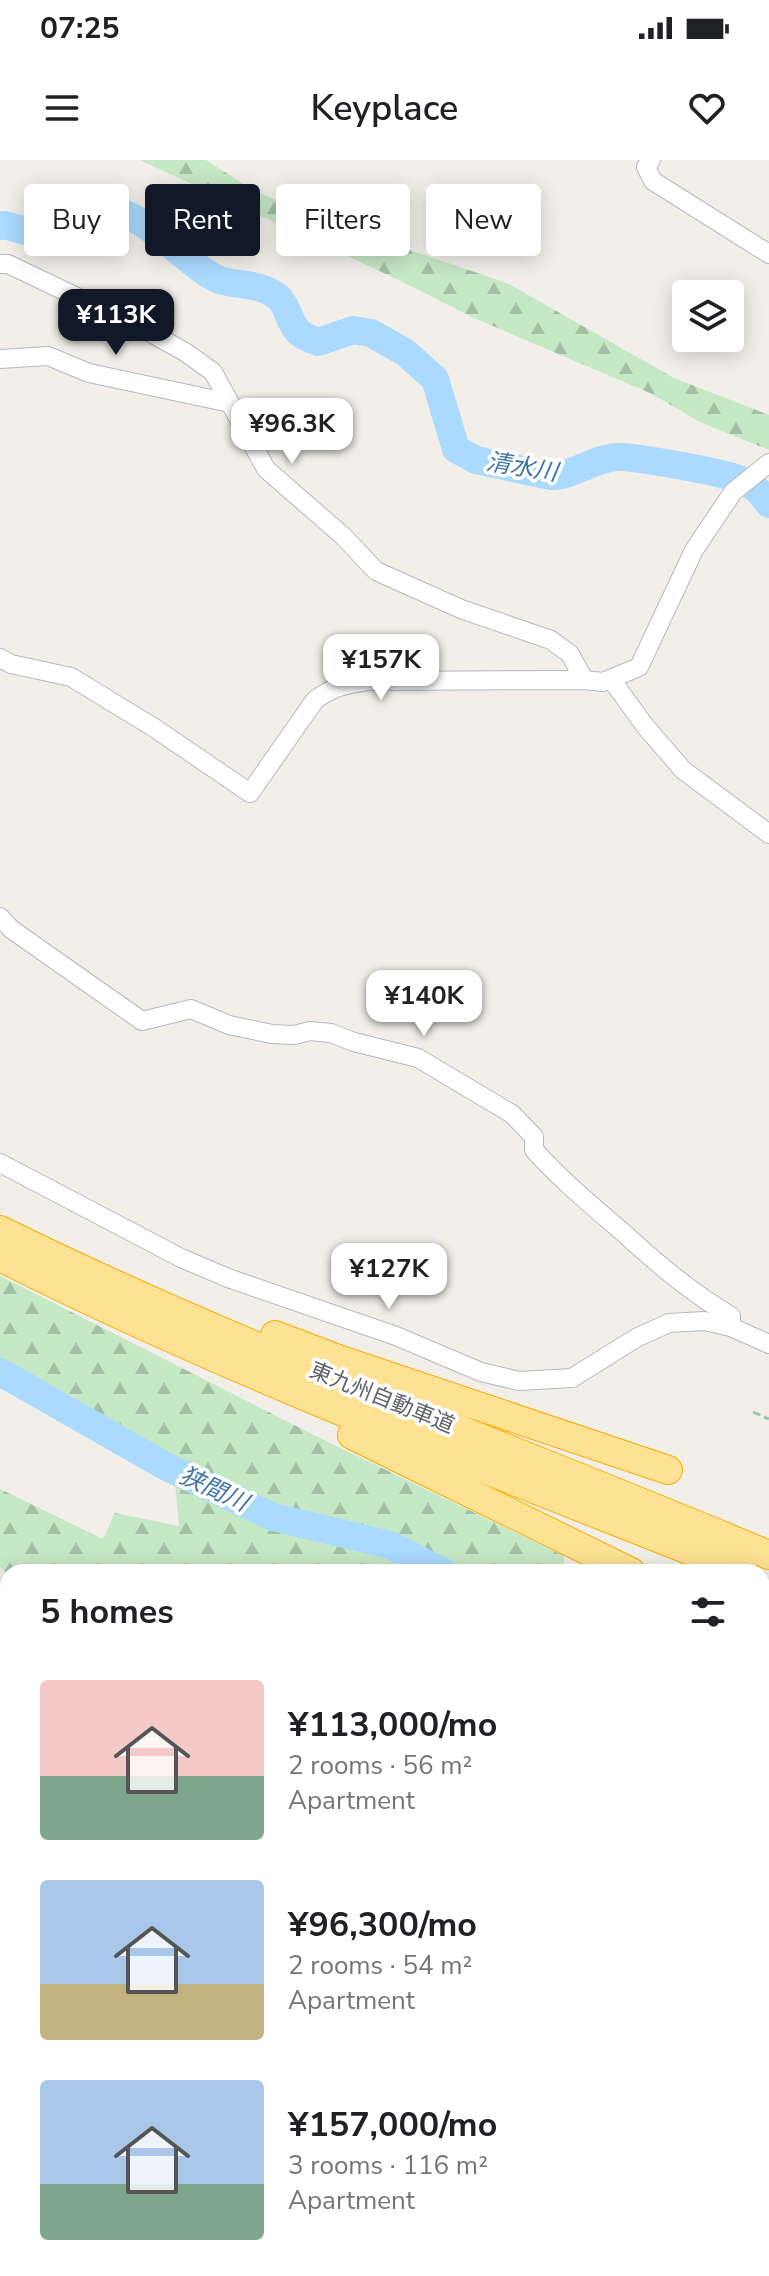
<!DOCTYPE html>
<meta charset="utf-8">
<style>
body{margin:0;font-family:"Nunito Sans","Noto Sans JP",sans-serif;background:#f6f6f6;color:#202124;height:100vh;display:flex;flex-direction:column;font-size:30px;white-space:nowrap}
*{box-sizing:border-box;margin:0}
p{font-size:26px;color:#757577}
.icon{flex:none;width:44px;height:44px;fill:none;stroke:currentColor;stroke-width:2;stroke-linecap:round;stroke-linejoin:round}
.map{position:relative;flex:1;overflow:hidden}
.panel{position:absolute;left:0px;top:1404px;width:770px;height:712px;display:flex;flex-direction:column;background:#fff;border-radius:24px 24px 0 0;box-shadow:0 4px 20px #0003}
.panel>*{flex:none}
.guide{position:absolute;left:24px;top:24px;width:722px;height:72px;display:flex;gap:16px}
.controls{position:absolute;left:672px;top:120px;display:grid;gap:16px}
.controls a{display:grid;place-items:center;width:72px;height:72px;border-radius:8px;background:#fff;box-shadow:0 4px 20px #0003;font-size:40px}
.price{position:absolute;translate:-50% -68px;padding:0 18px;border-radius:16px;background:#fff;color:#222;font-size:26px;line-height:52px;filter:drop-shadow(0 2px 4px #0008)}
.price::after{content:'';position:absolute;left:50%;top:48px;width:24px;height:18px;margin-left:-12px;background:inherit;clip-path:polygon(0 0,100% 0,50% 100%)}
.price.current{background:#111827;color:#fff}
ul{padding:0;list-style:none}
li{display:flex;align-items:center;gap:24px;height:200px;padding:0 40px}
li span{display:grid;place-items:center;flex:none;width:224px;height:160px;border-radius:8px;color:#555}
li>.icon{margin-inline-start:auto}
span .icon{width:96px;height:96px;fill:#fffc;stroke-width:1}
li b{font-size:34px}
h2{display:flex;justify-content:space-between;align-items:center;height:96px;padding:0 40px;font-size:34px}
.tag{padding:0 28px;border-radius:8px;background:#fff;box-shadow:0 4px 20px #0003;font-size:28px;line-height:72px}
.tag.current{background:#111827;color:#fff}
.status{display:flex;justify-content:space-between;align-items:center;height:56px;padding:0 40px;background:#fff;direction:ltr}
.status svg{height:22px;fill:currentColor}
header{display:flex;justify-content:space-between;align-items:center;height:104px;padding:0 40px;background:#fff;font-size:36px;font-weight:600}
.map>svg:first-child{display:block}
.forest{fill:url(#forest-firs)}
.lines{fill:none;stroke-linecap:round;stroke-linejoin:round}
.river{stroke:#aadaff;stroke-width:28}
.minor-casing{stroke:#b5b8bc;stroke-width:20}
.highway-casing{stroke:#f9ab00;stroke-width:30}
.path{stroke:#9cc7a9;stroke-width:3;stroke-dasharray:8 4;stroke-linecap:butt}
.minor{stroke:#fff;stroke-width:18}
.highway{stroke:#fde293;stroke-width:28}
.labels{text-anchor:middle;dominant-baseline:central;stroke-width:7;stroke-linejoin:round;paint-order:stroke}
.street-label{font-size:22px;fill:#5f6368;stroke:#fff}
.water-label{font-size:24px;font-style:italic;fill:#4174aa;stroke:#fff}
</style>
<div class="status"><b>07:25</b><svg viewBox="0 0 49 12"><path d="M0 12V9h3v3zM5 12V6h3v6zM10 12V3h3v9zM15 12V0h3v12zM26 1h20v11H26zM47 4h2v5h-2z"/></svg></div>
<header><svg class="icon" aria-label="menu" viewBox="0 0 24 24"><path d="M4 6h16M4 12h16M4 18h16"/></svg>Keyplace<svg class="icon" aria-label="heart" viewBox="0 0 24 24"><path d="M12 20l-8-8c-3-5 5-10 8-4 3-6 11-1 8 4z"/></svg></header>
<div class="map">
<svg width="769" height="2116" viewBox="0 0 769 2116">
<defs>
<pattern id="forest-firs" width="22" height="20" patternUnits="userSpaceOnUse" patternTransform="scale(2)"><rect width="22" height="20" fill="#c5e8c5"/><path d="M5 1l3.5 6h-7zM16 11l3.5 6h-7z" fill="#a3c0a4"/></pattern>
</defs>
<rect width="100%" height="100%" fill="#f1efe8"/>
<g class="forest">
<path d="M140 0H206L254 31 374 78 507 123 674 218 769 255V290L700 262 650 233 474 158 401 121Z"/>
<path d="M0 1116 316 1276 564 1396 563 1412H8V1415L0 1407V1329L103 1379 115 1353 179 1366 173 1301 0 1199Z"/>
<path d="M766 1618 769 1619V1907L762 1896V1621Z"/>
</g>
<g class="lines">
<g class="river">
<path d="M0 66 5 65 43 76 58 73 109 50C145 53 182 100 213 117 233 128 257 120 278 137 289 147 289 165 301 174 305 177 313 180 318 182L353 170 371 173 406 193 435 219 456 289 476 300 551 316C575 316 593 298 617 297 634 296 726 313 741 320 754 325 761 333 769 344"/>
<path d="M0 1212 165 1306 273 1357 390 1385 443 1412"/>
<path d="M762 1704 769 1703"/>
</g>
<g class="minor-casing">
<g id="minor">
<path d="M651 0 646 7 653 21 769 94"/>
<path d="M0 104H8L142 168 185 192 213 212 266 309 343 376 376 411 461 449 551 480 570 494 584 520"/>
<path d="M0 199 48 196 89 213 230 243"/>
<path d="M0 498 11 504 71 517 153 567 250 633 315 540C332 527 347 524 368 521L584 520 603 522 639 507 694 390 733 332 769 303"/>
<path d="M611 519 645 566 683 610 769 674"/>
<path d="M0 757 11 769 142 861 191 849 229 865 272 874 294 875 310 871 331 873 354 882 418 898 512 954 534 977V990C563 1022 595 1048 627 1076 660 1106 692 1133 731 1156V1167"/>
<path d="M0 1003 181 1098 228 1118 396 1176 481 1212 519 1221 572 1218 636 1178 669 1163 704 1161 731 1167 769 1184"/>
<path d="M0 1510 8 1516"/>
<path d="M762 1633 769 1638"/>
<path d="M0 1729 8 1732"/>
<path d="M0 1963 8 1958"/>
<path d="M0 2060 8 2068"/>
<path d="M56 2108 67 2116"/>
<path d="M647 2108 651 2116"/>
<path d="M255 2116 266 2108"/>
</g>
</g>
<g class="highway-casing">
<g id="highway">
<path d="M0 1070C250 1193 512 1287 769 1395"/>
<path d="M0 1097C241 1218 493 1312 744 1412"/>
<path d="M275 1175 341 1200 668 1310"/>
<path d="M352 1275 631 1412"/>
</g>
</g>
<path class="path" d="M753 1252 769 1259"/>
<use href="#minor" class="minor"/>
<use href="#highway" class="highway"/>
</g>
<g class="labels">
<g class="street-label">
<text transform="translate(382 1238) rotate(22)">東九州自動車道</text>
</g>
<g class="water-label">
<text transform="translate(522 307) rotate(9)">清水川</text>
<text transform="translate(214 1329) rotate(25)">狭間川</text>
</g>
</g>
</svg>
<div class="controls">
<a><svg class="icon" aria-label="layers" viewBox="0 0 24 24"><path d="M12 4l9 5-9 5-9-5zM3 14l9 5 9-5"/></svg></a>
</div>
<b class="price current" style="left:116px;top:197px">¥113K</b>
<b class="price" style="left:292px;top:306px">¥96.3K</b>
<b class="price" style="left:381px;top:542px">¥157K</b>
<b class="price" style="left:424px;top:878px">¥140K</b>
<b class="price" style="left:389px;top:1151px">¥127K</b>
<div class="guide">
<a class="tag">Buy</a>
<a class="tag current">Rent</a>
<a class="tag">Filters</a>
<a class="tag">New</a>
</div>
<section class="panel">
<h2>5 homes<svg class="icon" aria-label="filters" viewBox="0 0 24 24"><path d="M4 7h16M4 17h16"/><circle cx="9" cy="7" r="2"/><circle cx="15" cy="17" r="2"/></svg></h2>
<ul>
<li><span style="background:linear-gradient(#f6c9c9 60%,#7fa58c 0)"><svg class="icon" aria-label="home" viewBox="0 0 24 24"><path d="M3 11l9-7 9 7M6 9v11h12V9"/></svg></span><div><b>¥113,000/mo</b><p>2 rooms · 56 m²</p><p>Apartment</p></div></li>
<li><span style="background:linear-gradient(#a9c7e8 65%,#c2b280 0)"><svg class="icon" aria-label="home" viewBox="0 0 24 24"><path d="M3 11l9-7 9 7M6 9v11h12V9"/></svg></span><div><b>¥96,300/mo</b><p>2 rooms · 54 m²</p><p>Apartment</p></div></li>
<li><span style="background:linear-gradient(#a9c7e8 65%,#7fa58c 0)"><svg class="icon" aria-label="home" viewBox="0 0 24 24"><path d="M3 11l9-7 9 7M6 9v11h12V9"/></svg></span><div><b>¥157,000/mo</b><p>3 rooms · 116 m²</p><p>Apartment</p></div></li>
</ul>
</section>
</div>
